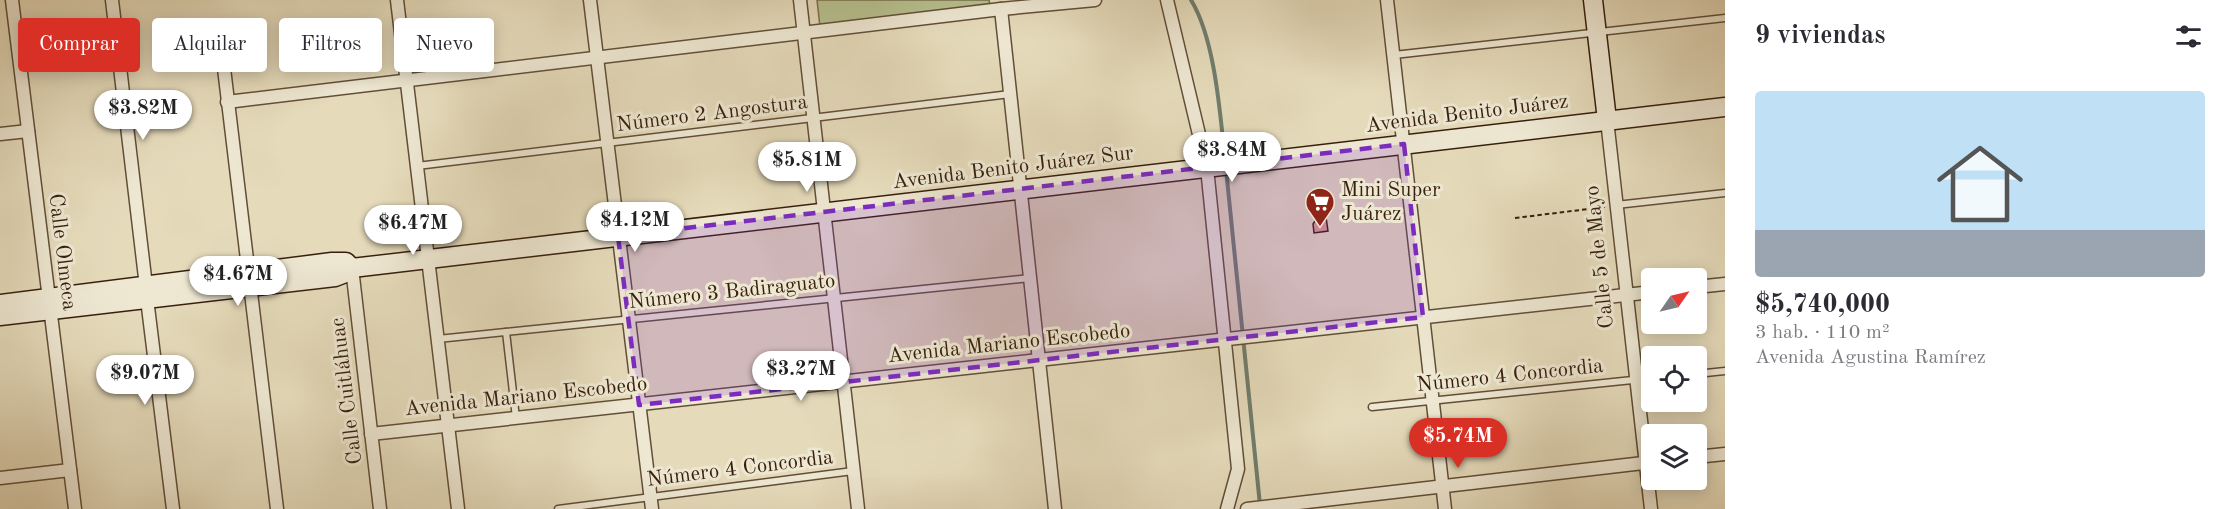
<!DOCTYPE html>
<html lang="es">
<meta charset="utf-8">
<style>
body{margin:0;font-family:"Old Standard TT",serif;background:#f7f7f7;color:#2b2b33;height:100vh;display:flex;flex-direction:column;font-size:22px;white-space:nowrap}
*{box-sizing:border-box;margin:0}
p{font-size:20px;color:#7c7c81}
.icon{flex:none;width:33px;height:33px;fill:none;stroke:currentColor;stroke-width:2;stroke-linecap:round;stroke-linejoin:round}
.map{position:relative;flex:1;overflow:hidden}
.sheet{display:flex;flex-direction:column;background:#fff;width:510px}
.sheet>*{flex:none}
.banner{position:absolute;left:18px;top:18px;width:570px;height:54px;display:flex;gap:12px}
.needle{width:39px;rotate:56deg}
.controls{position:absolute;left:1641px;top:268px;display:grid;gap:12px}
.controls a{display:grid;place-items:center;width:66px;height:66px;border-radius:6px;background:#fff;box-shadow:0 3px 15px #0003;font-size:30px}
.price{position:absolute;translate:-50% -51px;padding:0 14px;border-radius:21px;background:#fff;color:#222;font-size:20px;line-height:39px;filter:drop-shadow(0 2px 3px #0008)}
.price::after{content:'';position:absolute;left:50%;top:36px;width:18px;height:14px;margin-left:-9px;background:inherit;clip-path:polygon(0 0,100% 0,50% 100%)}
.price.current{background:#d93025;color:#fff}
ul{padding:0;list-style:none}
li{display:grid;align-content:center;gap:12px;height:318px;padding:0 30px}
li span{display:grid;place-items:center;height:186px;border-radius:6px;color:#555}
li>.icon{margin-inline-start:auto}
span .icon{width:108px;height:108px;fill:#fffc;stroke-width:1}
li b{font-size:26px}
h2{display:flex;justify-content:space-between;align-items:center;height:72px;padding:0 30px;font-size:26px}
.pill{padding:0 21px;border-radius:6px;background:#fff;box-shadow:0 3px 15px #0003;font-size:21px;line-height:54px}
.pill.current{background:#d93025;color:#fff}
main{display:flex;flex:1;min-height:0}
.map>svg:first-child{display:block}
.green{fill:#b7c08e;stroke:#77704d;stroke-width:1.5}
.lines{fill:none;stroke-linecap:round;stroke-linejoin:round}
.stream{stroke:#707d6d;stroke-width:4}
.building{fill:#df9b8b;stroke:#371f0c;stroke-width:1.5}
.lane-casing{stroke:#624e38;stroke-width:9}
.street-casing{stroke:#624e38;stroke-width:15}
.secondary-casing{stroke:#371f0c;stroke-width:21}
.path{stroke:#371f0c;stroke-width:2;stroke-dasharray:4.5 3;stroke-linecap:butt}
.lane{stroke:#eee8d3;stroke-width:6}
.street{stroke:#eee8d3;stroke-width:12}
.secondary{stroke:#eee8d3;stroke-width:18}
.marked{fill:#7b2cbf;fill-opacity:0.2;stroke:#7b2cbf;stroke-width:4.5;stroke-dasharray:12 8;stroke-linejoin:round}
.labels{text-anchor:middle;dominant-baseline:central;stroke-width:6;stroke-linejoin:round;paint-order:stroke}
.street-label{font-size:21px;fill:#371f0c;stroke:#eee8d3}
.poi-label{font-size:21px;fill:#371f0c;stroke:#eee8d3;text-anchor:start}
</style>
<main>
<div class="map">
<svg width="1725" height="509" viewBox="0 0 1725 509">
<rect width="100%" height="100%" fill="#e5dbbb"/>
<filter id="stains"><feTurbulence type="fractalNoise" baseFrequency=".00333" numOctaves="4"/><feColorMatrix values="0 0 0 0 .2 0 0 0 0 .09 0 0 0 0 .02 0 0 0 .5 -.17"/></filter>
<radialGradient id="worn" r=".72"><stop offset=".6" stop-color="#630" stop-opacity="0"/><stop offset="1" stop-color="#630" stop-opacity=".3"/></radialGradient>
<path class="green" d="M817 0H989L990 5 820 27Z"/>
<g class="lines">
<g class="stream">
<path d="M1191 0C1215 39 1220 113 1225 159"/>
<path d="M1226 169 1260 505"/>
</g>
</g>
<path class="building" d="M1326 217 1328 231 1314 233 1313 224 1317 218Z"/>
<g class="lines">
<g class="lane-casing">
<g id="lane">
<path d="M1394 55 1725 18"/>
<path d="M417 166 1010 94"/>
<path d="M1616 205 1725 193"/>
<path d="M506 332 516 418"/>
<path d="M438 339 1030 278"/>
<path d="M1696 374 1725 371"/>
<path d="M1372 407 1652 378"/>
<path d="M558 509 853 471"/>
</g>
</g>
<g class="street-casing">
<g id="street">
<path d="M12 0 75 509"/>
<path d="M112 0 146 286"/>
<path d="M397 0 458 509"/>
<path d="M590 0 652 509"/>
<path d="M800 0 858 509"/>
<path d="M1167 0 1207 168 1238 469 1227 509"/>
<path d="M1387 0 1445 509"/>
<path d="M1001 9 1055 509"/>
<path d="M220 35 277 509"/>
<path d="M227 102 1001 9 1095 0"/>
<path d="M1607 120 1651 509"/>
<path d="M0 134 28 131"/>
<path d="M352 268 380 509"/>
<path d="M1696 287 1725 284"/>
<path d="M147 299 173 509"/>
<path d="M371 434 1652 292"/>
<path d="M1696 457 1725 454"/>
<path d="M0 478 70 470"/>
<path d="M1247 509 1652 462"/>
</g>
</g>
<g class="secondary-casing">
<g id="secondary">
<path d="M1593 0 1607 120"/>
<path d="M352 268 1725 107"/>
<path d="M0 304 332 262H346L352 268"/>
<path d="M0 316 335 277 348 272 352 268"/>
</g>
</g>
<path class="path" d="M1515 218 1605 207"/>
<use href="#lane" class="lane"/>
<use href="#street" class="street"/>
<use href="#secondary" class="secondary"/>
</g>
<path class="marked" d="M1404 144 1423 317 639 405 618 236Z"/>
<defs>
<g id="supermarket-pin" transform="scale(1.5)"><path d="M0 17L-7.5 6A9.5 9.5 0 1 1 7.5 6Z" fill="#8f2418" stroke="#eee8d3"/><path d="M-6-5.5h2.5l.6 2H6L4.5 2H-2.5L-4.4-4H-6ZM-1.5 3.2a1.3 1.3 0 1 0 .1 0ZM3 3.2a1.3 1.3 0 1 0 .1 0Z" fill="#fff"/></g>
</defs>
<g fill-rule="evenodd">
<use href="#supermarket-pin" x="1320" y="202"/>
</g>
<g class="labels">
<g class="street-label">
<text transform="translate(712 114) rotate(-7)">Número 2 Angostura</text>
<text transform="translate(1467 114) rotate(-7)">Avenida Benito Juárez</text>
<text transform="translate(1013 168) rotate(-7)">Avenida Benito Juárez Sur</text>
<text transform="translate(62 252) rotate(83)">Calle Olmeca</text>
<text transform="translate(1600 257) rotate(-96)">Calle 5 de Mayo</text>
<text transform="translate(732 292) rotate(-6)">Número 3 Badiraguato</text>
<text transform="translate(1009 344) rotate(-6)">Avenida Mariano Escobedo</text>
<text transform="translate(1510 376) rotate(-6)">Número 4 Concordia</text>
<text transform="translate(347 391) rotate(-97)">Calle Cuitláhuac</text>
<text transform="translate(526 397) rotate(-6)">Avenida Mariano Escobedo</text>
<text transform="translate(740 469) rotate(-7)">Número 4 Concordia</text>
</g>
<g class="poi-label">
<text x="1341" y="190">Mini Super<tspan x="1341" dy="24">Juárez</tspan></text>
</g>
</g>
<rect width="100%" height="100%" filter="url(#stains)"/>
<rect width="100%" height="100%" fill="url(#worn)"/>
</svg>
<div class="controls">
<a><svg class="needle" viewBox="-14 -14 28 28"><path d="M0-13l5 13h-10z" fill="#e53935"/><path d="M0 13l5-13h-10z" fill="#7c7c81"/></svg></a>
<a><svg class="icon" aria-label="locate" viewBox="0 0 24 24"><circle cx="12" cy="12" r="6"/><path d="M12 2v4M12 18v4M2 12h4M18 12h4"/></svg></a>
<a><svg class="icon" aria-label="layers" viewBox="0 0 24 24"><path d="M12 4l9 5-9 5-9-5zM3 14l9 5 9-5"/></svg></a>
</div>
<b class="price" style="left:143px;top:141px">$3.82M</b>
<b class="price" style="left:1232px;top:183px">$3.84M</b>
<b class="price" style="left:807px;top:193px">$5.81M</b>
<b class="price" style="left:635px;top:253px">$4.12M</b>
<b class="price" style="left:413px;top:256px">$6.47M</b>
<b class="price" style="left:238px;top:307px">$4.67M</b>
<b class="price" style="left:801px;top:402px">$3.27M</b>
<b class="price" style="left:145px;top:406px">$9.07M</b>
<b class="price current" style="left:1458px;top:469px">$5.74M</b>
<div class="banner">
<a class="pill current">Comprar</a>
<a class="pill">Alquilar</a>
<a class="pill">Filtros</a>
<a class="pill">Nuevo</a>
</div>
</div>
<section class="sheet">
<h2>9 viviendas<svg class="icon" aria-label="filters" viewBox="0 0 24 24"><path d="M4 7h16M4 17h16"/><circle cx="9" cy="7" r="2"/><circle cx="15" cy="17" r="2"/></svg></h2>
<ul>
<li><span style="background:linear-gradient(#bfe0f5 75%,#9aa5b1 0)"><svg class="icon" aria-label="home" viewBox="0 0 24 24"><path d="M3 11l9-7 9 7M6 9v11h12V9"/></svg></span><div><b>$5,740,000</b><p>3 hab. · 110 m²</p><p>Avenida Agustina Ramírez</p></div></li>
</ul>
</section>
</main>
